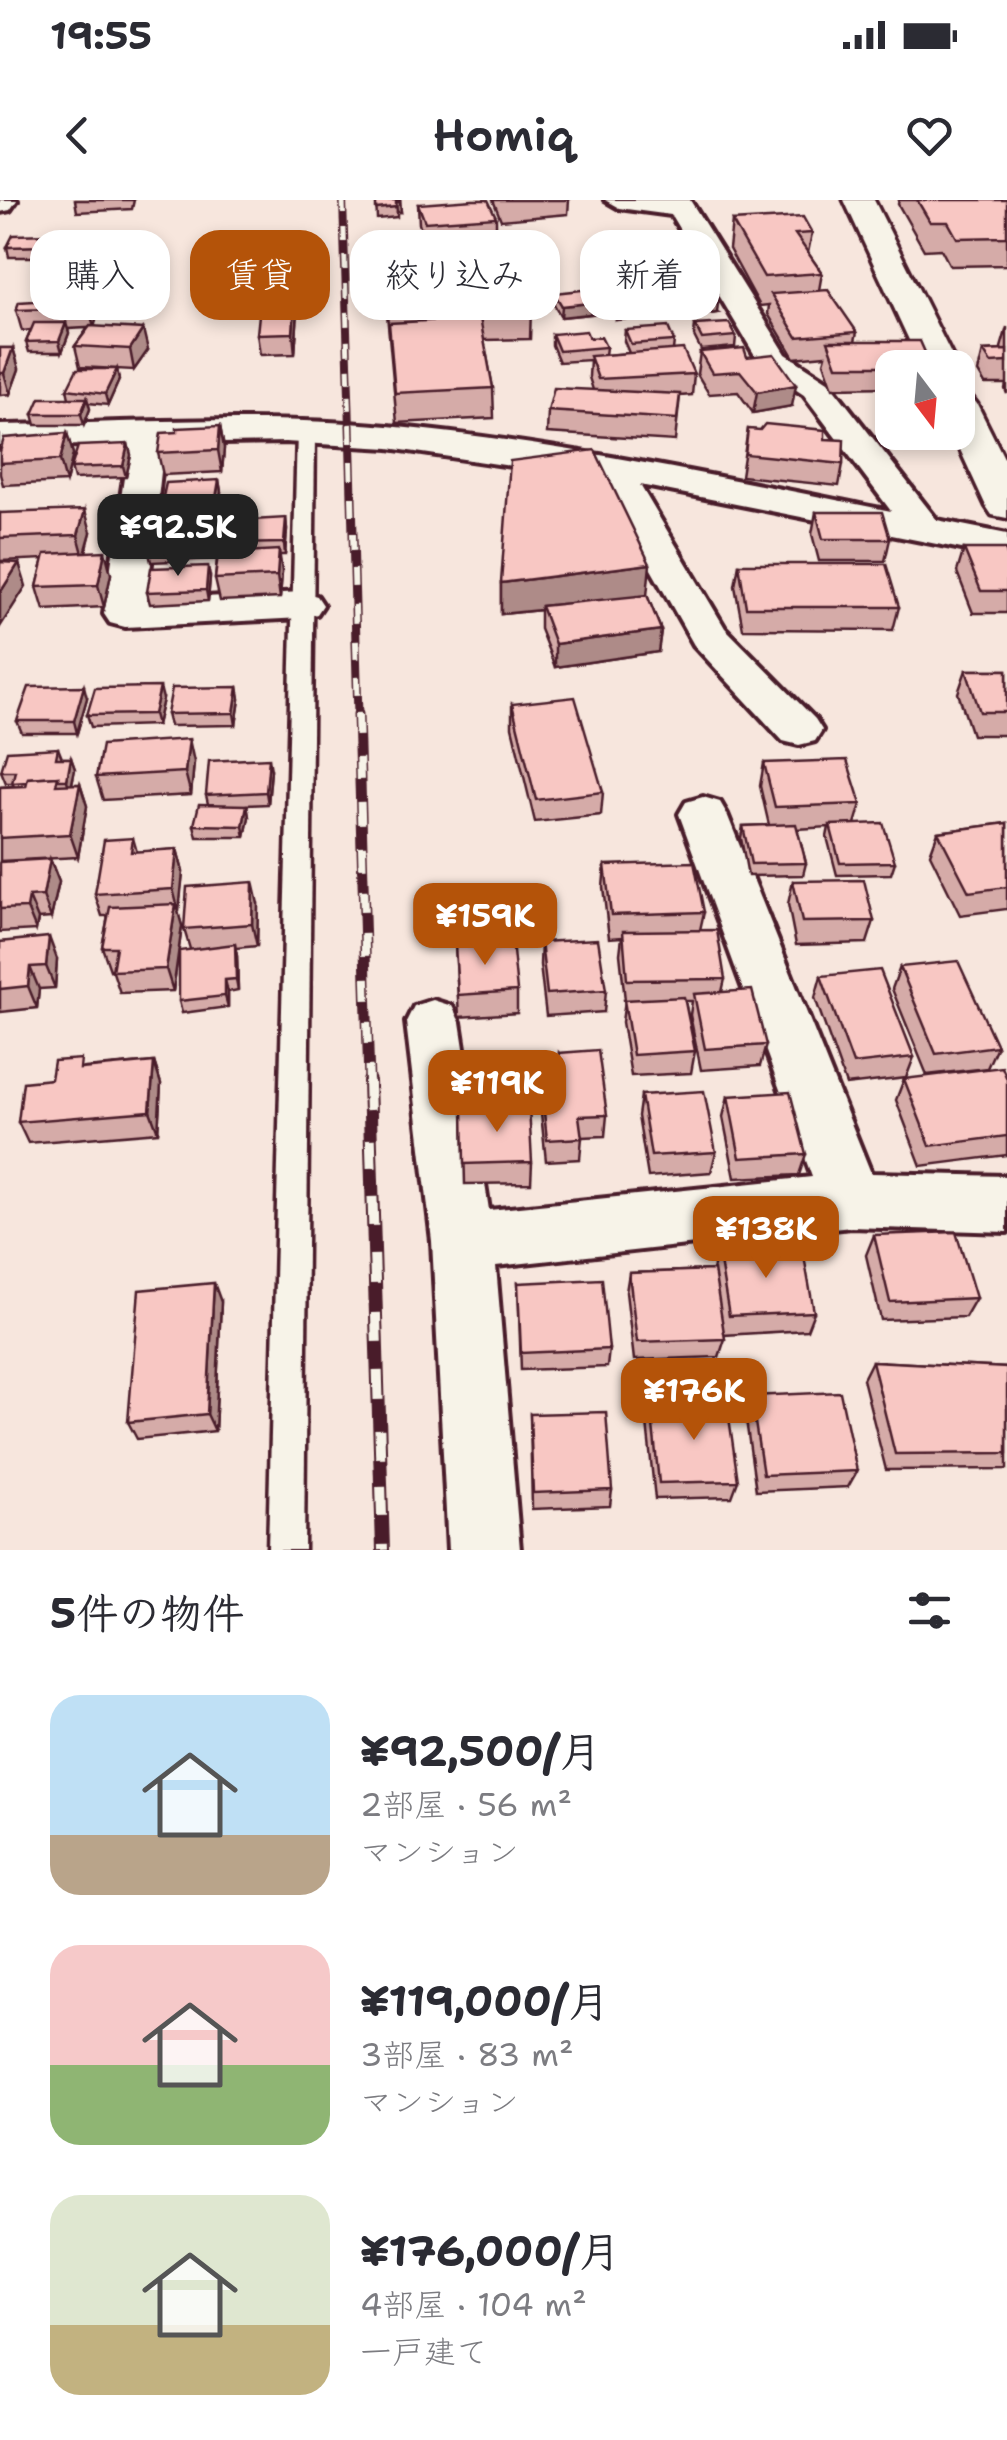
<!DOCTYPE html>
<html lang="ja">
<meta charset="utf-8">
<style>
body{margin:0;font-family:"Shantell Sans","Klee One",sans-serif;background:#f2f2f3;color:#2b2b33;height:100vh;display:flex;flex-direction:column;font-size:38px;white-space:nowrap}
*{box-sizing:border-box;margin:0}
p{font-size:32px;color:#7c7c81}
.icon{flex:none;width:55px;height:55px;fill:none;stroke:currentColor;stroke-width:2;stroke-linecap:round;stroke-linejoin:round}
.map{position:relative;height:1350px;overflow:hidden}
.side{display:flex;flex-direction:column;background:#fff;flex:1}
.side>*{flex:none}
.hud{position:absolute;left:30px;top:30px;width:948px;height:90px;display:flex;gap:20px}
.needle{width:65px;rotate:164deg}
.buttons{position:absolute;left:875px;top:150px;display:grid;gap:20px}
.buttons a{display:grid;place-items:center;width:100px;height:100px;border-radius:20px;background:#fff;box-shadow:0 5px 15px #0003;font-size:50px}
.price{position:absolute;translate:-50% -85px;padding:0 22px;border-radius:20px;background:#b45309;color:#fff;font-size:32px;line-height:65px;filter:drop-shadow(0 2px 5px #0008)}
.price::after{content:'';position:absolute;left:50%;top:60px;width:30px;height:22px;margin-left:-15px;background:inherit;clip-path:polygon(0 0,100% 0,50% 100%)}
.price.selected{background:#222;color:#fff}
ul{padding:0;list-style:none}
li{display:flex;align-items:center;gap:30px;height:250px;padding:0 50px}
li span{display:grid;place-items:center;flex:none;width:280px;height:200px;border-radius:30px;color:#555}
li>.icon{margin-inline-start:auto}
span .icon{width:120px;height:120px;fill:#fffc;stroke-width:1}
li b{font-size:42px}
h2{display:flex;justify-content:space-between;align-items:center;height:120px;padding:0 50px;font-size:42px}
.tag{padding:0 35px;border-radius:30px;background:#fff;box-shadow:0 5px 15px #0003;font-size:35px;line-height:90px}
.tag.selected{background:#b45309;color:#fff}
.status{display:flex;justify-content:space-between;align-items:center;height:70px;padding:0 50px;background:#fff;direction:ltr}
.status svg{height:28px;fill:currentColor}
header{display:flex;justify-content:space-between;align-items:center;height:130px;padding:0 50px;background:#fff;font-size:45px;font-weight:600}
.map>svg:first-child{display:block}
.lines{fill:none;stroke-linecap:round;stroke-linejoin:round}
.service-casing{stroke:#4a1f2b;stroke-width:7}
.minor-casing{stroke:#4a1f2b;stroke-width:8}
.secondary-casing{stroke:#4a1f2b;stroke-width:7}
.service{fill:#f7f3e8;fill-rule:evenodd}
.minor{fill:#f7f3e8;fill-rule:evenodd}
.secondary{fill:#f7f3e8;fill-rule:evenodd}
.rail-far3-casing{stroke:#4a1f2b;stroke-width:8}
.rail-far2-casing{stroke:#4a1f2b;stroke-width:9}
.rail-far1-casing{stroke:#4a1f2b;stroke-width:11}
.rail-casing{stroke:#4a1f2b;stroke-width:14}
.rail-far3{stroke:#f7f3e8;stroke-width:5;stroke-dasharray:14;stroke-linecap:butt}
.rail-far2{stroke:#f7f3e8;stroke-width:6;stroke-dasharray:18;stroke-linecap:butt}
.rail-far1{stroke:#f7f3e8;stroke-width:8;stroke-dasharray:22;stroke-linecap:butt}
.rail{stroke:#f7f3e8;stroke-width:10;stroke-dasharray:29;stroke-linecap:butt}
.wall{fill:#d5aba8;stroke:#4a1f2b;stroke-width:2.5}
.shaded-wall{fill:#ae8b88;stroke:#4a1f2b;stroke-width:2.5}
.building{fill:#f8c7c3;stroke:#4a1f2b;stroke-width:2.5}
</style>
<div class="status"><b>19:55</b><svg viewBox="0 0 49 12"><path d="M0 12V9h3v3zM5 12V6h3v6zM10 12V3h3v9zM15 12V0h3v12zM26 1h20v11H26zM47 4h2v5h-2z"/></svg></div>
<header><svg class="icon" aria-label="back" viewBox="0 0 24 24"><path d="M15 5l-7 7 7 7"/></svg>Homiq<svg class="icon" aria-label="heart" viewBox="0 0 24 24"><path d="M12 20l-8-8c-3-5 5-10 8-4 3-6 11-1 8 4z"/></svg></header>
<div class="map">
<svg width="1007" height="1350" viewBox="0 0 1007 1350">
<rect width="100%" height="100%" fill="#f7e6dd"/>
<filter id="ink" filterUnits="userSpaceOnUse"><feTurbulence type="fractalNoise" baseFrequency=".01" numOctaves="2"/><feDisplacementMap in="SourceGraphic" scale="20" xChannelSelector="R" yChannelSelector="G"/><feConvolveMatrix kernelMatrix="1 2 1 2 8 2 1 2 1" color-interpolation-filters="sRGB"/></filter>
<g filter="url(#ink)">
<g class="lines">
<g class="service-casing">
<path id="service" d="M306 227 315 232 304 1350H268L297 232Z"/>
</g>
<g class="minor-casing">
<g id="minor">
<path d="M0 0H17L10 10 0 12Z"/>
<path d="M605 0H690L786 154 828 181 937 320 1007 334V358L640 285 725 428 815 519 822 530 815 541 799 545 783 541 694 445 600 279 389 248 285 242 164 244 147 400 302 392 317 396 323 405 317 414 302 418 125 427 110 423 104 414 129 244 0 247V225C129 223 260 214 388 226 557 242 725 278 891 311L804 195 762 167 671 15 619 8Z"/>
<path d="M703 597 720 602 727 614 871 973 1007 976V1032L851 1027 496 1066 520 1350H448L432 1041 406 822 414 806 433 800 452 806 460 822 489 1010 812 977 679 614 686 602Z"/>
</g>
</g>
<g class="secondary-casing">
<g id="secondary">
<path d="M844 0H874L958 168V169L922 168Z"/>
<path d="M958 193 971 196 977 204 1007 264V318L992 315 986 306 952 232H958Z"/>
</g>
</g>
<use href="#service" class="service"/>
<use href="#minor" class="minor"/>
<use href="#secondary" class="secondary"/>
<g class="rail-far3-casing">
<path id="rail-far3" d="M343 0 350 228"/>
</g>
<g class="rail-far2-casing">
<path id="rail-far2" d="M350 225 358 516"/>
</g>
<g class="rail-far1-casing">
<path id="rail-far1" d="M358 514 369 883"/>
</g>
<g class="rail-casing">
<path id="rail" d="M369 881 383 1350"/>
</g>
<use href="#rail-far3" class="rail-far3"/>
<use href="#rail-far2" class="rail-far2"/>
<use href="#rail-far1" class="rail-far1"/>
<use href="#rail" class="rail"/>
</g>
<g class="wall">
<path d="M75 0H134L132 9 77 12Z"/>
<path d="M376 0H400L401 12H397V17L377 19Z"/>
<path d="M493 0H569L568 14 501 20Z"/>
<path d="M899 0H1007V65L950 66 941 49 924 50 898 4Z"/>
<path d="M418 4 496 17V36L426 42 419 24Z"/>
<path d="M732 21 812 33 808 53 822 73 819 90 857 132 855 141 931 166V168H892V187L833 188 824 162 826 155 794 158 768 114 769 105 760 106 729 49Z"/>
<path d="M54 45 48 57H9L7 47Z"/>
<path d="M66 53 127 72 120 90H95L99 109 94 126 148 150 134 170 117 169 119 180 108 205 88 203 90 209 84 225H36L33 214 69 198 67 189 117 169 80 167 75 146 88 128 68 129 69 133 62 152H29L26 142 31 130 22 131 16 110 63 89 58 70Z"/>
<path d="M510 72 531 110 530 139 484 140 493 188 494 218 397 223 387 114 422 75Z"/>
<path d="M297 74 299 95 295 154 260 155 257 134Z"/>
<path d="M554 93 599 102V113L561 117 554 104Z"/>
<path d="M672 93 717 113 680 117 671 104Z"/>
<path d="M608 96 654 105 653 116 616 120 608 107Z"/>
<path d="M695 125 736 136 735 147 701 150 694 136Z"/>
<path d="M1007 127V194L1005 189 1006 184H985L978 172 983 151 1002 150 1001 148Z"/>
<path d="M625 130 674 141 673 150 694 174 692 195 680 196 675 241 547 233 548 211 593 190 589 177 590 160 559 162 552 145V134L589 138 606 147 605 155 629 153 624 141Z"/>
<path d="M0 148H13L19 169 10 194 0 195Z"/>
<path d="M700 152 747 157 792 206 753 213 738 192 709 194 697 174Z"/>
<path d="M220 226 224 248 222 272 163 275 158 253Z"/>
<path d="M748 229 825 239 843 264 839 286 741 276Z"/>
<path d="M67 233 73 254 66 282 3 285 0 274V252Z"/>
<path d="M128 244 131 255 126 277 74 279 71 268Z"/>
<path d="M219 280 221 292 218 309 223 331 221 345 228 344 286 318 287 329 285 355H279L282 372 280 398 220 401 215 379 217 359 151 362 146 339 162 325 163 317 161 306Z"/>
<path d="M816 312 890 339 885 361H819L812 334Z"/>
<path d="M0 313 91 332 86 352 111 374 104 407 44 410 37 387 44 359 0 361Z"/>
<path d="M964 349 1007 355V413H973L957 372Z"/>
<path d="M739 364 899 407 893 430 743 429 735 386Z"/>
<path d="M210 377 208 401 150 404 147 392Z"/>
<path d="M501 383 647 395 661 430 658 452 555 467 540 429V410L501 414Z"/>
<path d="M966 470H1007V535H972L958 493Z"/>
<path d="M238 487 240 499 236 525 170 526 167 514Z"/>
<path d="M87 498 77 533H22L17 521Z"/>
<path d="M163 499 157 525 91 527 87 515Z"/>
<path d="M512 504 603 592 601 615 535 622 512 527Z"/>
<path d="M58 548 62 558H71L75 569 72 584H80L87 606 78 657 0 661V587L14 586 12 583H6L1 571Z"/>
<path d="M194 562 191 595 103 600 96 577Z"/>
<path d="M764 563 861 604 855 624 895 662 891 674 837 675 827 637 829 627 797 629 806 663 803 675 748 676 741 638 743 626 769 625 760 586Z"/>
<path d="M271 570 268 604 247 605 249 617 245 637H197L194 625 208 604 206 595Z"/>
<path d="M1007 623V709L960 715 930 654 938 632Z"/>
<path d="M133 638 137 652 177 649 183 672 178 712 182 726 173 791 120 793 112 769 110 770 102 747 108 716H102L95 694Z"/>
<path d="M50 659 59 682 51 718 38 719 36 730 0 732V662Z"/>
<path d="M605 665 704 712 700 730 725 779 722 792 766 845 760 866 701 870 690 815 692 801H685L695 851 691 873 631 876 622 822 625 800 620 754 622 737 609 738 603 687Z"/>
<path d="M793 681 874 721 867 743 796 745 788 704Z"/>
<path d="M258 704 257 746 235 748 237 756 238 790 228 792V807L182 813 179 801 190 749 184 729Z"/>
<path d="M0 742 57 759 55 788 39 789 37 808 0 812Z"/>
<path d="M541 742 606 790 604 812 546 816 540 765Z"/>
<path d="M455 744 517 791V813L459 817Z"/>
<path d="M900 767 997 846 987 868 927 875 892 789Z"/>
<path d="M821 776 914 857 906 878 846 885 815 798Z"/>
<path d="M559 853 607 915 605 936 582 937 580 959 546 961 541 914 542 893 559 887Z"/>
<path d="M154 862 161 884 158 932 28 943 18 922 51 879 85 868Z"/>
<path d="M904 879H1007V955L921 966 896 900Z"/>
<path d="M641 895 716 952 711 972 648 977 638 916Z"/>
<path d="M728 896 806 954 799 975 735 978 723 917Z"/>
<path d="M463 908 532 962 531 983 465 984Z"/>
<path d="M874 1035 976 1098 965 1117 881 1120 866 1055Z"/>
<path d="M718 1049 814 1112 807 1130 724 1135 725 1139 719 1157 634 1160 626 1092 629 1073 713 1070Z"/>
<path d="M518 1083 609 1149 607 1167 521 1170Z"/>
<path d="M221 1102 215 1231 137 1239 128 1222Z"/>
<path d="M872 1161 1007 1168V1269L886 1270 863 1179Z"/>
<path d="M751 1196 857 1271 848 1287 756 1291 745 1213Z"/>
<path d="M651 1206 738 1281 732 1297 655 1299 647 1223Z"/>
<path d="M530 1214 612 1290 610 1306 532 1309Z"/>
</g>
<g class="shaded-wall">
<path d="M396 2H400L401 12H397Z"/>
<path d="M51 34 54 45 48 57 45 46Z"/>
<path d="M123 52 127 72 120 90 116 70Z"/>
<path d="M297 74 299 95 295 154 293 133Z"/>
<path d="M95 88 99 109 94 128 89 108Z"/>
<path d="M599 102V113L561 117 562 106Z"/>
<path d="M718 103 717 113 680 117 681 107Z"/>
<path d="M654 105 653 116 616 120V109Z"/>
<path d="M66 123 69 133 62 152 59 141Z"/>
<path d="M143 129 148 150 134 170 130 149Z"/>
<path d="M13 148 19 169 10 194 4 173Z"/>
<path d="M117 169 119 180 108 205 105 194Z"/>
<path d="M796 185 792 206 753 213 757 192Z"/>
<path d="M87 198 90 209 84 225 81 214Z"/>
<path d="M220 226 224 248 222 272 218 250Z"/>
<path d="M67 233 73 254 66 282 60 260Z"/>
<path d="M128 244 131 255 126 277 123 266Z"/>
<path d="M219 280 221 292 217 315 215 304Z"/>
<path d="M219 309 223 331 219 359 215 337Z"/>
<path d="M85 310 91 332 84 357 78 335Z"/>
<path d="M286 318 287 329 285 355 284 343Z"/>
<path d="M279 350 282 372 280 398 277 376Z"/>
<path d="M105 351 111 374 104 407 98 385Z"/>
<path d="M19 363 26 386 0 427V393Z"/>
<path d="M650 364 647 396 541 406 540 410 501 414V383Z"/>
<path d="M208 366 210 377 208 401 206 390Z"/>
<path d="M661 430 658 452 555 467V444Z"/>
<path d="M84 486 87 498 77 533 74 521Z"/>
<path d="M160 487 163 499 157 525 154 514Z"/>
<path d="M238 487 240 499 236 525 234 513Z"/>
<path d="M189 539 194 562 191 595 185 572Z"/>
<path d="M71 558 75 569 70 592 67 580Z"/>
<path d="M269 558 271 570 268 604 266 592Z"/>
<path d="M80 584 87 606 78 657 70 634Z"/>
<path d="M247 605 249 617 245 637 243 626Z"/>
<path d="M177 649 183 672 179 712 173 689Z"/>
<path d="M50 659 59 682 51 718 43 696Z"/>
<path d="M253 682 258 704 257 746 252 724Z"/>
<path d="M29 697 38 719 36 730 27 708Z"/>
<path d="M176 704 182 726 173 791 166 769Z"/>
<path d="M49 737 57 759 55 788 46 766Z"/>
<path d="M235 744 237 756 238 790 236 779Z"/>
<path d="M30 767 39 789 37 808 28 786Z"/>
<path d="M225 780 228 792V807L225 796Z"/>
<path d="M154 862 161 884 158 932 150 911Z"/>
<path d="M214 1083 221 1102 215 1231 207 1214Z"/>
</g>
<g class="building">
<path d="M376 0H400V2H396V7L376 9Z"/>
<path d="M473 0H488L496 17 425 22 418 4Z"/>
<path d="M917 0H1007V37L957 38 948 22H930Z"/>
<path d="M803 17 812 33 795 34 822 73 764 77 732 21Z"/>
<path d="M51 34 45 46 7 47 13 35Z"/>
<path d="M123 52 116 70H58L66 53Z"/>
<path d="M509 63 510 72 524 71 531 110 387 114 388 70 421 68 422 75 478 72V64Z"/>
<path d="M297 74 293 133 257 134 263 76Z"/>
<path d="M95 88 89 108 16 110 19 102 34 101 38 90Z"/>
<path d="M591 89 599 102 562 106 554 93Z"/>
<path d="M709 90 718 103 681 107 672 93Z"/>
<path d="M828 90 857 132 797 137 771 94Z"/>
<path d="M645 92 654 105 616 109 608 96Z"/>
<path d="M480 118 493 188 395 193 389 123Z"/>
<path d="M34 123H66L59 141 26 142Z"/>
<path d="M729 123 736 136 702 139 695 125Z"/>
<path d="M90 126 143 129 130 149 75 146Z"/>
<path d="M668 127 674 141 631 144 625 130Z"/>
<path d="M586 131 589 138 601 137 606 147 559 151 552 134Z"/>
<path d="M828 141H920L931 166H837Z"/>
<path d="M0 148H13L4 173H0Z"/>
<path d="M744 148 747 157 774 154 796 185 757 192 740 171 712 173 700 152Z"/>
<path d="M683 149 694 174 598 179 590 156Z"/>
<path d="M1007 150V162L991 163 983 151Z"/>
<path d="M77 169H117L105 194 67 189Z"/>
<path d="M554 188 680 194 677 219 548 211Z"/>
<path d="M40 198H87L81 214H33Z"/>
<path d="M765 224 825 230V239L844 240 843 264 745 254 748 229 760 230Z"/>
<path d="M220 226 218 250 158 253 161 233 177 232V228Z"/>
<path d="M67 233 60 260 0 263V252L4 238Z"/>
<path d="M128 244 123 266 71 268 78 246Z"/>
<path d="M595 250 650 364 501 383 510 261Z"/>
<path d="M219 280 215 304 161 306 166 283Z"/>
<path d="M219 309 215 337 146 339 148 326 162 325 164 316H175L180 311Z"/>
<path d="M85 310 78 335 0 338V313Z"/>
<path d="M816 312H882L890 339H823Z"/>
<path d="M286 318 284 343 228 344 232 321Z"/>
<path d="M243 344 242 352 279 350 277 376 215 379 219 345Z"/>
<path d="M964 349H1005L1007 355V391H981Z"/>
<path d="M105 351 98 385 37 387 45 354Z"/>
<path d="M0 362 19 363 0 393Z"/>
<path d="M739 364H886L899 407H746Z"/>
<path d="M208 366 206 390 147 392 151 368Z"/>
<path d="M647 395 661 430 555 444 541 406Z"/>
<path d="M966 470H1007V512H980Z"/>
<path d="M84 486 74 521H17L29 487Z"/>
<path d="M160 487 154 514 87 515 95 488Z"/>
<path d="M238 487 234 513 167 514 172 488Z"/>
<path d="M575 497 603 592 536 600 512 504Z"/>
<path d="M189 539 185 572 96 577 102 545Z"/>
<path d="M58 548 56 558H71L67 580H59L58 576 28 578 27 582 12 583 15 571H1L7 551Z"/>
<path d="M269 558 266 592 206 595 209 561Z"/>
<path d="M847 560 861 604 775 607 764 563Z"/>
<path d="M58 576 56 585 80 584 70 634 0 638V587L26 586 28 578Z"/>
<path d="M199 604 247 605 243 626 194 625Z"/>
<path d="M883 623 895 662 840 663 830 625Z"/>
<path d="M1007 623V687L969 692 938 632Z"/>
<path d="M796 624 806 663 751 664 743 626Z"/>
<path d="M133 638 131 652 177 649 173 689 95 694 104 640Z"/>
<path d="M50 659 43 696 29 697 27 708 0 709V662Z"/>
<path d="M694 662 704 712 611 715 605 665Z"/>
<path d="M864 680 874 721 802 722 793 681Z"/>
<path d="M253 682 252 724 184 729 187 687Z"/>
<path d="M176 704 166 769 112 771 116 747H102L110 707Z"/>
<path d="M717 730 725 779 627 780 623 731Z"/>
<path d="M49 737 46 766 30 767 28 786 0 789V742Z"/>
<path d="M598 739 606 790 547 794 541 742Z"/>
<path d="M512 741 517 791 458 795 455 744Z"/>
<path d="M235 744 236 779 225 780V796L179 801V751Z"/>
<path d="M958 761 997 846 936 854 900 767Z"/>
<path d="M880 770 914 857 853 864 821 776Z"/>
<path d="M752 790 766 845 705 849 694 794Z"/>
<path d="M684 797 695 851 633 855 624 800Z"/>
<path d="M598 850 607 915 579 916 582 938 547 940 542 893 562 886 559 853Z"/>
<path d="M81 859 80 869 154 862 150 911 18 922 23 882 51 879 54 861Z"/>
<path d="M1002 867 1007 879V936L930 946 904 879Z"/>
<path d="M704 891 716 952 651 956 641 895Z"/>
<path d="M790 892 806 954 740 958 728 896Z"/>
<path d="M529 906 532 962 464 964 463 908Z"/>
<path d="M956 1032 976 1098 890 1102 874 1035Z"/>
<path d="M802 1045 814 1112 729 1116 718 1049Z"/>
<path d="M714 1070 725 1139 637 1142 629 1073Z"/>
<path d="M602 1079 609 1149 521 1153 518 1083Z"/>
<path d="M214 1083 207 1214 128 1222 139 1090Z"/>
<path d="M872 1161 1007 1168V1253L895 1254Z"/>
<path d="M840 1192 857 1271 763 1275 751 1196Z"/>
<path d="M727 1203 738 1281 659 1283 651 1206Z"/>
<path d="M606 1212 612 1290 533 1293 530 1214Z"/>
</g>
</g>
</svg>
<div class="buttons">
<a><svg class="needle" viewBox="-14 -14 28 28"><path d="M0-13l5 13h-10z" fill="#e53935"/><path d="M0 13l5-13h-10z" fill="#7c7c81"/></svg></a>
</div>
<b class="price selected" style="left:178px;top:379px">¥92.5K</b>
<b class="price" style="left:485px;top:768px">¥159K</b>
<b class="price" style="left:497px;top:935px">¥119K</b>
<b class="price" style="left:766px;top:1081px">¥138K</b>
<b class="price" style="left:694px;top:1243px">¥176K</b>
<div class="hud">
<a class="tag">購入</a>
<a class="tag selected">賃貸</a>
<a class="tag">絞り込み</a>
<a class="tag">新着</a>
</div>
</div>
<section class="side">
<h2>5件の物件<svg class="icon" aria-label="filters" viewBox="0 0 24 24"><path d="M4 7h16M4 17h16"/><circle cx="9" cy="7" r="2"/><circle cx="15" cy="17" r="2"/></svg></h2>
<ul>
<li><span style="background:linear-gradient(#bfe0f5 70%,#b9a48a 0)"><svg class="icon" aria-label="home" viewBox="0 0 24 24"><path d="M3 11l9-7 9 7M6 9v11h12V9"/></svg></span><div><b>¥92,500/月</b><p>2部屋 · 56 m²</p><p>マンション</p></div></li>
<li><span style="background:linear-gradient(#f6c9c9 60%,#8fb573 0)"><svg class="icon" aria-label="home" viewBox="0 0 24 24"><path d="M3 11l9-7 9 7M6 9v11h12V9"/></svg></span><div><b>¥119,000/月</b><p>3部屋 · 83 m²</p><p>マンション</p></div></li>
<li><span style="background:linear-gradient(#dfe7d0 65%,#c2b280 0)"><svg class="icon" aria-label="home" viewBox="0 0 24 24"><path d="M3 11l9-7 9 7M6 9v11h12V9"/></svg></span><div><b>¥176,000/月</b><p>4部屋 · 104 m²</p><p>一戸建て</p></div></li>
</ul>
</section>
